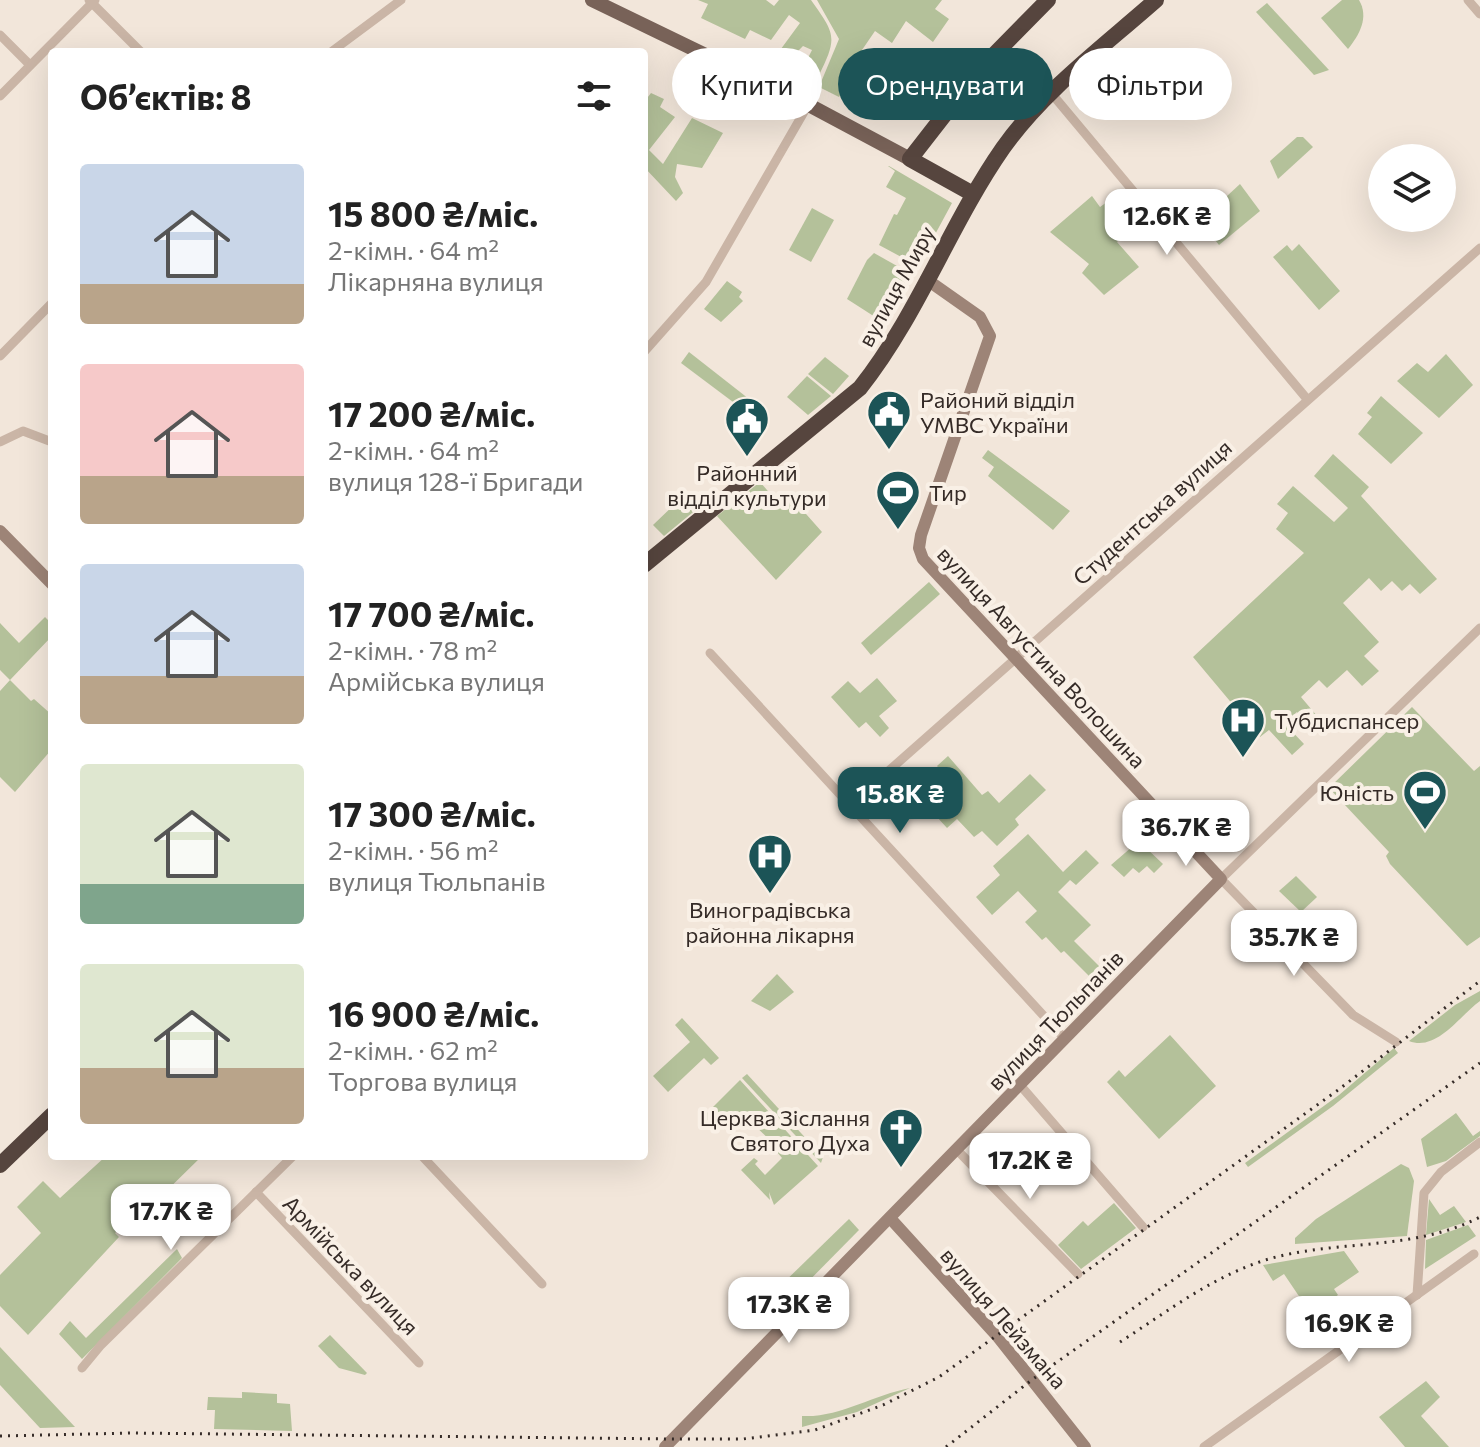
<!DOCTYPE html>
<html lang="uk">
<meta charset="utf-8">
<style>
body{margin:0;font-family:Commissioner,sans-serif;background:#f6f6f6;color:#222;height:100vh;display:flex;flex-direction:column;font-size:30px;white-space:nowrap}
*{box-sizing:border-box;margin:0}
p{font-size:26px;color:#767676}
.icon{flex:none;width:44px;height:44px;fill:none;stroke:currentColor;stroke-width:2;stroke-linecap:round;stroke-linejoin:round}
.map{position:relative;flex:1;overflow:hidden}
.drawer{position:absolute;left:48px;top:48px;width:600px;height:1112px;display:flex;flex-direction:column;background:#fff;border-radius:8px;box-shadow:0 8px 32px #0002}
.drawer>*{flex:none}
.top-card{position:absolute;left:672px;top:48px;width:688px;height:72px;display:flex;gap:16px}
.buttons{position:absolute;left:1368px;top:144px;display:grid;gap:16px}
.buttons a{display:grid;place-items:center;width:88px;height:88px;border-radius:50%;background:#fff;box-shadow:0 8px 32px #0002;font-size:40px}
.price{position:absolute;translate:-50% -68px;padding:0 18px;border-radius:16px;background:#fff;color:#222;font-size:26px;line-height:52px;filter:drop-shadow(0 2px 4px #0008)}
.price::after{content:'';position:absolute;left:50%;top:48px;width:24px;height:18px;margin-left:-12px;background:inherit;clip-path:polygon(0 0,100% 0,50% 100%)}
.price.active{background:#1c5457;color:#fff}
ul{padding:0;list-style:none}
li{display:flex;align-items:center;gap:24px;height:200px;padding:0 32px}
li span{display:grid;place-items:center;flex:none;width:224px;height:160px;border-radius:8px;color:#555}
li>.icon{margin-inline-start:auto}
span .icon{width:96px;height:96px;fill:#fffc;stroke-width:1}
li b{font-size:34px}
h2{display:flex;justify-content:space-between;align-items:center;height:96px;padding:0 32px;font-size:34px}
.chip{padding:0 28px;border-radius:36px;background:#fff;box-shadow:0 8px 32px #0002;font-size:28px;line-height:72px}
.chip.active{background:#1c5457;color:#fff}
.map>svg:first-child{display:block}
.green{fill:#b4c19a}
.lines{fill:none;stroke-linecap:round;stroke-linejoin:round}
.street{stroke:#cab5a6;stroke-width:9}
.secondary{stroke:#9d8477;stroke-width:12}
.primary{stroke:#786258;stroke-width:14}
.highway{stroke:#56453e;stroke-width:16}
.rail{stroke:#352b27;stroke-width:3;stroke-dasharray:2 6;stroke-linecap:butt}
.labels{text-anchor:middle;dominant-baseline:central;stroke-width:8;stroke-linejoin:round;paint-order:stroke}
.street-label{font-size:22px;fill:#352b27;stroke:#f9f0e6}
.poi-label{font-size:22px;fill:#352b27;stroke:#f9f0e6;text-anchor:start}
</style>
<div class="map">
<svg width="1480" height="1447" viewBox="0 0 1480 1447">
<rect width="100%" height="100%" fill="#f2e6da"/>
<g class="green">
<path d="M698 0H766L774 6 779 0H811C835 34 838 37 819 75L815 77 802 70 812 50 803 46 790 59 778 53 800 23 789 15 771 40 750 30 745 39 701 18 708 4Z"/>
<path d="M817 0H942L935 9 949 19 933 42 906 21 892 43 875 31 862 50 900 79 883 98 878 95 873 104 844 89 839 97 819 87 839 39Z"/>
<path d="M1342 0H1359C1369 17 1360 34 1348 49L1321 18Z"/>
<path d="M1267 3 1329 70 1314 75 1256 12Z"/>
<path d="M651 93 664 99 660 107 675 117 649 150 663 164 692 118 723 133 702 168 677 164 675 177 683 193 676 201 644 167V102Z"/>
<path d="M1297 137H1303L1313 147 1278 179 1270 161Z"/>
<path d="M888 166H889L952 203 918 266 879 245 894 214 897 215 906 198 886 187 895 171Z"/>
<path d="M1240 184 1260 211 1219 245 1200 221Z"/>
<path d="M1092 196 1100 207 1107 202 1114 210 1105 218 1122 237 1117 242 1139 267 1104 295 1082 273 1089 264 1050 232Z"/>
<path d="M812 208 834 220 811 262 789 250Z"/>
<path d="M1299 244 1340 291 1319 310 1273 257 1287 245 1292 251Z"/>
<path d="M874 253 913 275 886 324 847 299 867 260Z"/>
<path d="M727 281 742 292 739 297 743 301 721 322 704 309Z"/>
<path d="M689 352 749 399 741 408 681 363Z"/>
<path d="M1446 354 1473 385 1439 418 1397 381 1417 363 1428 372Z"/>
<path d="M825 357 849 376 833 394 808 374Z"/>
<path d="M807 376 831 396 808 415 787 397Z"/>
<path d="M1381 396 1423 433 1391 464 1358 434 1372 417 1367 413Z"/>
<path d="M988 450 1070 511 1053 530 988 476 994 467 982 458Z"/>
<path d="M1333 454 1369 487 1361 496 1437 579 1420 594 1410 584 1402 591 1392 581 1381 591 1369 578 1343 603 1379 642 1364 656 1379 671 1362 686 1347 670 1327 688 1319 680 1301 697 1317 716 1307 725 1297 712 1284 723 1304 744 1292 755 1269 730 1260 737 1193 657 1304 553 1276 529 1288 513 1277 504 1293 486 1334 522 1348 508 1314 476Z"/>
<path d="M760 482 780 505 791 497 822 532 776 580 717 516Z"/>
<path d="M701 491 709 499 664 536 653 525 677 502 684 508Z"/>
<path d="M929 582 940 594 871 655 861 643Z"/>
<path d="M45 617 52 624V636L10 680 31 701 34 699 52 715V749L15 792 0 777V691L10 680 0 670V623L19 643Z"/>
<path d="M877 678 897 701 879 716 889 728 880 737 866 722 859 728 831 697 848 681 860 693Z"/>
<path d="M1412 707 1474 771 1480 766V937L1467 946 1390 864 1386 856 1389 852 1329 788Z"/>
<path d="M948 756 982 795 988 791 999 803 1030 774 1046 790 1015 819 1019 825 997 846 982 831 974 837 957 819 947 828 926 805 943 789 936 780 944 774 937 766Z"/>
<path d="M898 772 912 788 878 819 863 803Z"/>
<path d="M1028 834 1063 872 1086 850 1099 863 1076 885 1070 880 1058 892 1091 925 1074 941 1110 977 1100 987 1064 951 1061 953 1046 937 1042 940 1025 922 1037 911 1018 891 992 915 976 897 1000 875 993 866Z"/>
<path d="M1147 834 1151 838 1144 846 1163 864 1154 873 1147 866 1139 873 1133 868 1124 877 1111 865Z"/>
<path d="M1296 876 1317 897 1301 912 1279 891Z"/>
<path d="M777 974 794 992 770 1011 751 1001Z"/>
<path d="M1480 991V1001C1460 1015 1437 1052 1409 1041L1455 1005Z"/>
<path d="M682 1018 719 1058 711 1065 704 1058 668 1092 653 1076 690 1042 675 1025Z"/>
<path d="M1170 1035 1216 1086 1159 1139 1107 1082 1119 1070 1125 1077Z"/>
<path d="M1394 1048 1398 1053 1333 1106 1248 1167 1245 1163 1339 1095Z"/>
<path d="M747 1074 823 1157 821 1163 742 1078Z"/>
<path d="M740 1080 818 1166 774 1205 769 1192 770 1200 741 1170 754 1158 758 1161 755 1164 765 1175 782 1158 777 1152 779 1149 742 1113 724 1130 698 1122Z"/>
<path d="M1456 1113 1473 1136 1480 1131V1136L1446 1161 1427 1167 1421 1139Z"/>
<path d="M106 1156H202L148 1209 144 1206 115 1233 119 1237 28 1335 0 1306V1275L41 1233 17 1207 43 1181 60 1198Z"/>
<path d="M1401 1164 1409 1168 1414 1181 1407 1236 1295 1244V1238L1316 1219Z"/>
<path d="M1429 1199 1440 1215 1454 1206 1466 1222 1426 1235Z"/>
<path d="M1114 1203 1136 1228 1081 1269 1058 1245 1083 1221 1088 1226Z"/>
<path d="M849 1219 859 1230 786 1304 774 1292Z"/>
<path d="M1468 1225 1476 1236 1425 1269 1426 1240Z"/>
<path d="M177 1249 182 1258 82 1359 59 1334 70 1321 86 1338Z"/>
<path d="M1344 1251 1359 1272 1334 1289 1338 1295 1311 1314 1284 1274 1273 1281 1263 1265Z"/>
<path d="M330 1335 367 1373 365 1375 339 1368 318 1346Z"/>
<path d="M0 1347 75 1427 40 1428 0 1385Z"/>
<path d="M1426 1381 1440 1397 1421 1416 1449 1447H1405L1379 1417Z"/>
<path d="M910 1388 857 1412 802 1427V1416C839 1418 873 1395 910 1388Z"/>
<path d="M242 1392 277 1394V1403L290 1404 292 1431 214 1429 215 1410H207L208 1397 242 1398Z"/>
</g>
<g class="lines">
<g class="street">
<path d="M89 0 141 52"/>
<path d="M1468 0 1480 14"/>
<path d="M0 35 30 65"/>
<path d="M331 52 401 0"/>
<path d="M1052 94 1307 399"/>
<path d="M0 96 95 0"/>
<path d="M644 352 706 282 808 105"/>
<path d="M0 356 52 303"/>
<path d="M0 442 23 431 52 442"/>
<path d="M710 653 1065 1039"/>
<path d="M850 805 1480 248"/>
<path d="M1396 1042 1353 1015 1221 879 1480 628"/>
<path d="M1020 1085 1143 1227"/>
<path d="M957 1150 1078 1274"/>
<path d="M422 1156 542 1284"/>
<path d="M256 1192 419 1363"/>
<path d="M1417 1295 1424 1193 1441 1172 1480 1142"/>
<path d="M82 1368 101 1345 293 1156"/>
<path d="M1204 1447 1474 1254"/>
</g>
<g class="secondary">
<path d="M0 531 52 584"/>
<path d="M890 1218 998 1337 1085 1447"/>
<path d="M665 1447 1221 879 923 559 919 548 921 535 990 336 980 317 926 279"/>
</g>
<path class="primary" d="M592 0 807 104 910 159"/>
<g class="highway">
<path d="M973 194 910 159 980 69 1048 0"/>
<path d="M644 565 860 388C918 315 950 224 1003 148 1043 91 1104 46 1156 0"/>
<path d="M0 1165 52 1115"/>
</g>
<g class="rail">
<path d="M1120 1342C1170 1310 1218 1272 1276 1257 1344 1240 1416 1250 1480 1217"/>
<path d="M0 1436 132 1433 673 1439H743L815 1430 883 1405 939 1377 1338 1090 1480 981"/>
<path d="M946 1447 1033 1379 1480 1063"/>
</g>
</g>
<defs>
<g id="civic-pin" transform="scale(2.3)"><path d="M0 17L-7.5 6A9.5 9.5 0 1 1 7.5 6Z" fill="#1c5457" stroke="#f9f0e6"/><path d="M-.6-6.5H3V-4.5H.6V-3L4-1V1h2V6H-6V1h2V-1L-.6-3ZM-1.2 2.5V6h2.4V2.5Z" fill="#fff"/></g>
<g id="stadium-pin" transform="scale(2.3)"><path d="M0 17L-7.5 6A9.5 9.5 0 1 1 7.5 6Z" fill="#1c5457" stroke="#f9f0e6"/><path d="M0-5a6.5 5 0 1 0 0 10a6.5 5 0 1 0 0-10ZM-3.5-1.8h7v3.6h-7Z" fill="#fff"/></g>
<g id="hospital-pin" transform="scale(2.3)"><path d="M0 17L-7.5 6A9.5 9.5 0 1 1 7.5 6Z" fill="#1c5457" stroke="#f9f0e6"/><path d="M-5-5h3v3.5h4V-5h3V5h-3V1.5h-4V5h-3Z" fill="#fff"/></g>
<g id="church-pin" transform="scale(2.3)"><path d="M0 17L-7.5 6A9.5 9.5 0 1 1 7.5 6Z" fill="#1c5457" stroke="#f9f0e6"/><path d="M-1.2-6h2.4v3.5h3.3v2.4h-3.3V6h-2.4V-.1h-3.3v-2.4h3.3Z" fill="#fff"/></g>
</defs>
<g fill-rule="evenodd">
<use href="#civic-pin" x="889" y="412"/>
<use href="#civic-pin" x="747" y="419"/>
<use href="#stadium-pin" x="898" y="492"/>
<use href="#hospital-pin" x="1243" y="720"/>
<use href="#stadium-pin" x="1425" y="792"/>
<use href="#hospital-pin" x="770" y="856"/>
<use href="#church-pin" x="901" y="1130"/>
</g>
<g class="labels">
<g class="street-label">
<text transform="translate(896 286) rotate(-61)">вулиця Миру</text>
<text transform="translate(1152 512) rotate(-42)">Студентська вулиця</text>
<text transform="translate(1042 657) rotate(47)">вулиця Августина Волошина</text>
<text transform="translate(1055 1020) rotate(-46)">вулиця Тюльпанів</text>
<text transform="translate(351 1265) rotate(46)">Армійська вулиця</text>
<text transform="translate(1004 1318) rotate(49)">вулиця Лейзмана</text>
</g>
<g class="poi-label">
<text x="920" y="399">Районий відділ<tspan x="920" dy="25">УМВС України</tspan></text>
<text x="747" y="472" text-anchor="middle">Районний<tspan x="747" dy="25">відділ культури</tspan></text>
<text x="929" y="492">Тир</text>
<text x="1274" y="720">Тубдиспансер</text>
<text x="1394" y="792" text-anchor="end">Юність</text>
<text x="770" y="909" text-anchor="middle">Виноградівська<tspan x="770" dy="25">районна лікарня</tspan></text>
<text x="870" y="1117" text-anchor="end">Церква Зіслання<tspan x="870" dy="25">Святого Духа</tspan></text>
</g>
</g>
</svg>
<div class="buttons">
<a><svg class="icon" aria-label="layers" viewBox="0 0 24 24"><path d="M12 4l9 5-9 5-9-5zM3 14l9 5 9-5"/></svg></a>
</div>
<b class="price" style="left:1167px;top:257px">12.6K ₴</b>
<b class="price active" style="left:900px;top:835px">15.8K ₴</b>
<b class="price" style="left:1186px;top:868px">36.7K ₴</b>
<b class="price" style="left:1294px;top:978px">35.7K ₴</b>
<b class="price" style="left:1030px;top:1201px">17.2K ₴</b>
<b class="price" style="left:171px;top:1252px">17.7K ₴</b>
<b class="price" style="left:789px;top:1345px">17.3K ₴</b>
<b class="price" style="left:1349px;top:1364px">16.9K ₴</b>
<div class="top-card">
<a class="chip">Купити</a>
<a class="chip active">Орендувати</a>
<a class="chip">Фільтри</a>
</div>
<section class="drawer">
<h2>Об’єктів: 8<svg class="icon" aria-label="filters" viewBox="0 0 24 24"><path d="M4 7h16M4 17h16"/><circle cx="9" cy="7" r="2"/><circle cx="15" cy="17" r="2"/></svg></h2>
<ul>
<li><span style="background:linear-gradient(#c9d6e8 75%,#b9a48a 0)"><svg class="icon" aria-label="home" viewBox="0 0 24 24"><path d="M3 11l9-7 9 7M6 9v11h12V9"/></svg></span><div><b>15 800 ₴/міс.</b><p>2-кімн. · 64 m²</p><p>Лікарняна вулиця</p></div></li>
<li><span style="background:linear-gradient(#f6c9c9 70%,#b9a48a 0)"><svg class="icon" aria-label="home" viewBox="0 0 24 24"><path d="M3 11l9-7 9 7M6 9v11h12V9"/></svg></span><div><b>17 200 ₴/міс.</b><p>2-кімн. · 64 m²</p><p>вулиця 128-ї Бригади</p></div></li>
<li><span style="background:linear-gradient(#c9d6e8 70%,#b9a48a 0)"><svg class="icon" aria-label="home" viewBox="0 0 24 24"><path d="M3 11l9-7 9 7M6 9v11h12V9"/></svg></span><div><b>17 700 ₴/міс.</b><p>2-кімн. · 78 m²</p><p>Армійська вулиця</p></div></li>
<li><span style="background:linear-gradient(#dfe7d0 75%,#7fa58c 0)"><svg class="icon" aria-label="home" viewBox="0 0 24 24"><path d="M3 11l9-7 9 7M6 9v11h12V9"/></svg></span><div><b>17 300 ₴/міс.</b><p>2-кімн. · 56 m²</p><p>вулиця Тюльпанів</p></div></li>
<li><span style="background:linear-gradient(#dfe7d0 65%,#b9a48a 0)"><svg class="icon" aria-label="home" viewBox="0 0 24 24"><path d="M3 11l9-7 9 7M6 9v11h12V9"/></svg></span><div><b>16 900 ₴/міс.</b><p>2-кімн. · 62 m²</p><p>Торгова вулиця</p></div></li>
</ul>
</section>
</div>
